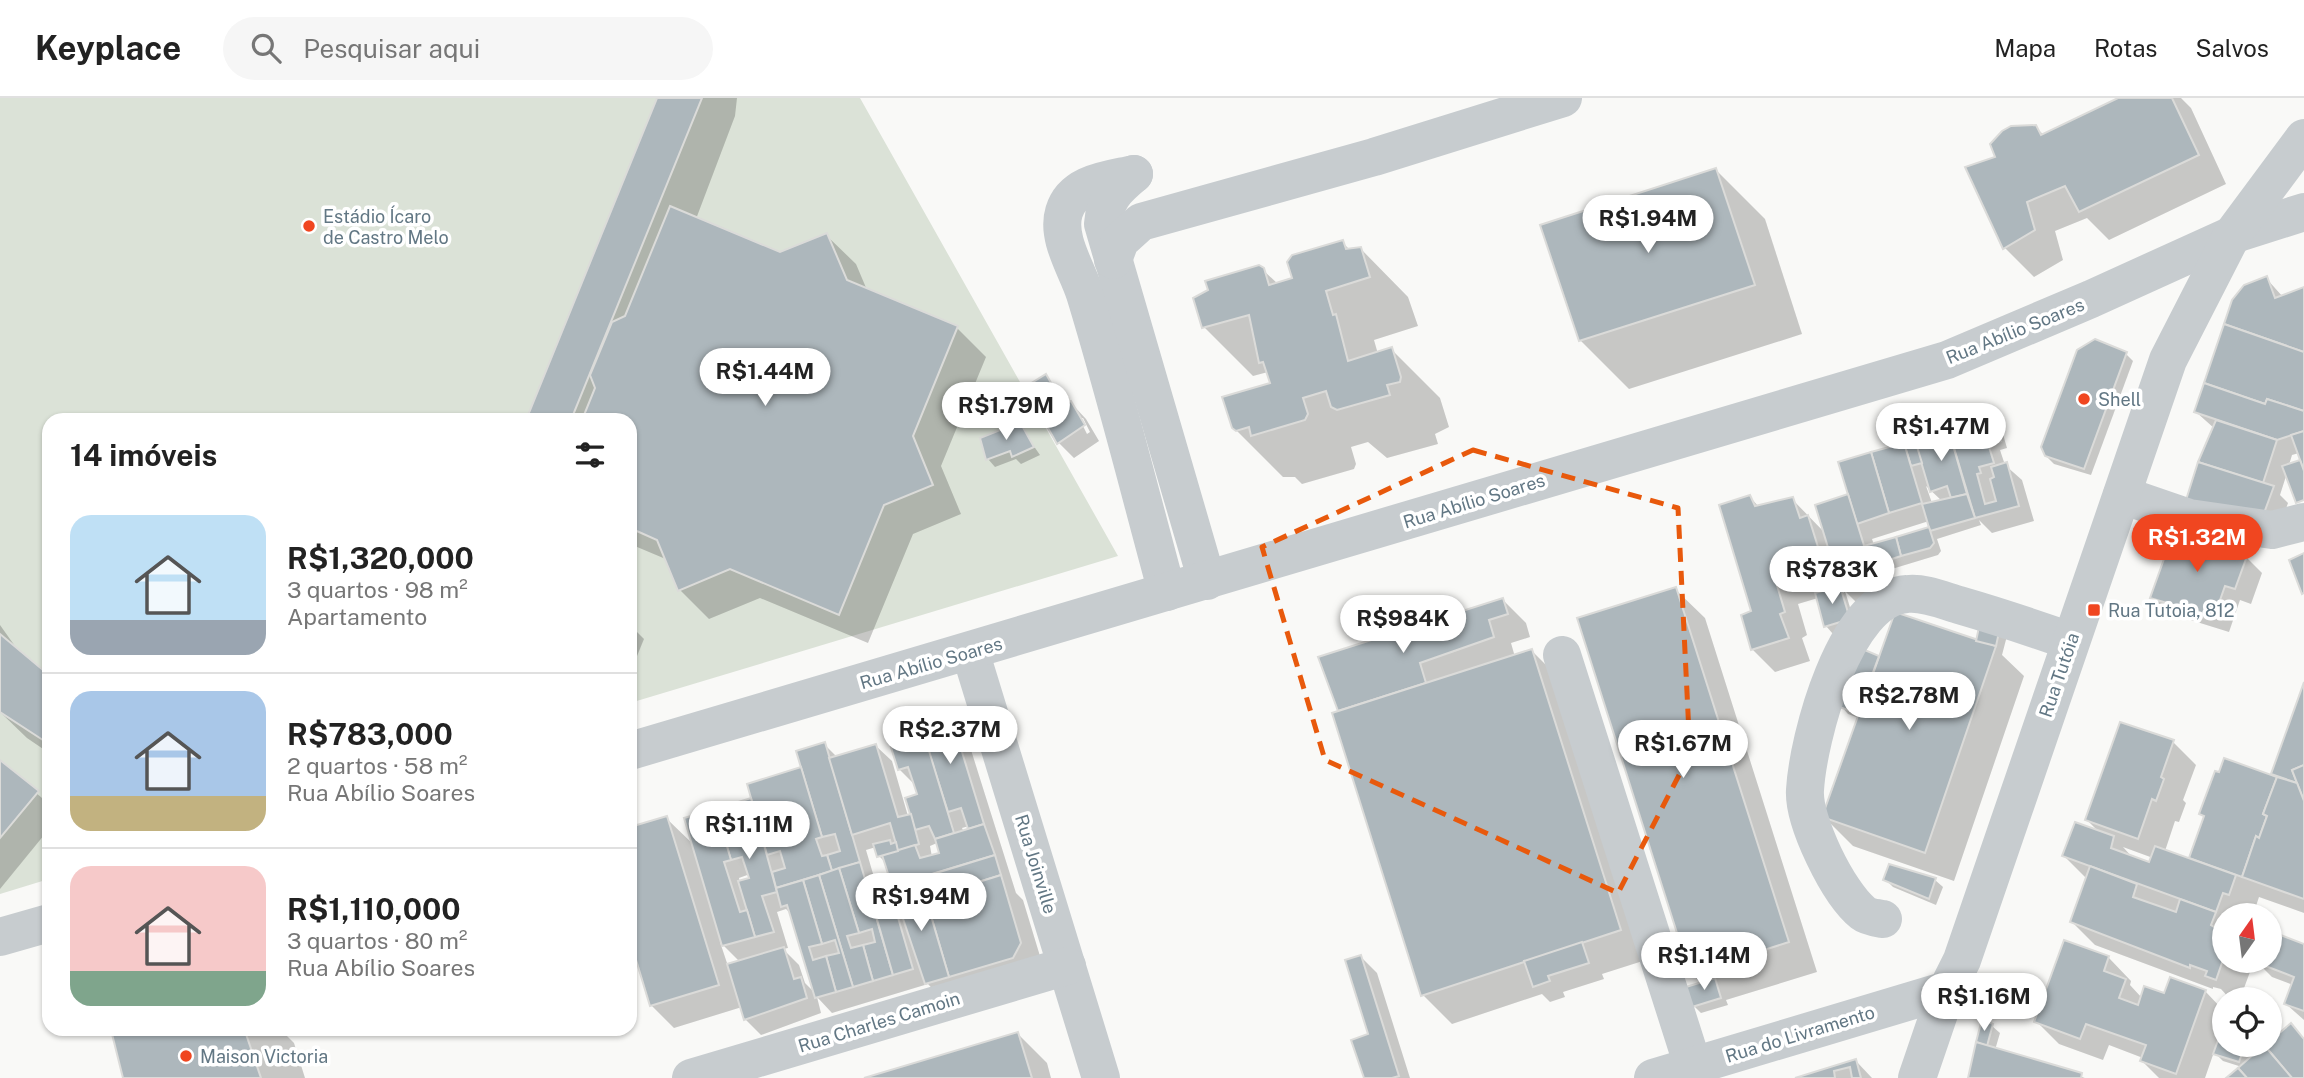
<!DOCTYPE html>
<html lang="pt">
<meta charset="utf-8">
<style>
body{margin:0;font-family:"Public Sans",sans-serif;background:#f6f6f6;color:#222;height:100vh;display:flex;flex-direction:column;font-size:26px;white-space:nowrap}
*{box-sizing:border-box;margin:0}
p{font-size:23px;color:#767676}
.icon{flex:none;width:38px;height:38px;fill:none;stroke:currentColor;stroke-width:2;stroke-linecap:round;stroke-linejoin:round}
.map{position:relative;flex:1;overflow:hidden}
.panel{position:absolute;left:42px;top:315px;width:595px;height:623px;display:flex;flex-direction:column;background:#fff;border-radius:21px;box-shadow:0 2px 5px #0004}
.panel>*{flex:none}
.needle{width:46px;rotate:14deg}
.tools{position:absolute;left:2212px;top:805px;display:grid;gap:14px}
.tools a{display:grid;place-items:center;width:70px;height:70px;border-radius:50%;background:#fff;box-shadow:0 2px 5px #0004;font-size:35px}
.price{position:absolute;translate:-50% -60px;padding:0 16px;border-radius:24px;background:#fff;color:#222;font-size:23px;line-height:46px;filter:drop-shadow(0 2px 4px #0008)}
.price::after{content:'';position:absolute;left:50%;top:42px;width:21px;height:16px;margin-left:-10px;background:inherit;clip-path:polygon(0 0,100% 0,50% 100%)}
.price.selected{background:#f04620;color:#fff}
ul{padding:0;list-style:none}
li{display:flex;align-items:center;gap:21px;height:175px;padding:0 28px}
li+li{border-top:2px solid #e0e0e0}
li span{display:grid;place-items:center;flex:none;width:196px;height:140px;border-radius:21px;color:#555}
li>.icon{margin-inline-start:auto}
span .icon{width:84px;height:84px;fill:#fffc;stroke-width:1}
li b{font-size:30px}
h2{display:flex;justify-content:space-between;align-items:center;height:84px;padding:0 28px;font-size:30px}
header{display:flex;align-items:center;gap:42px;box-sizing:border-box;height:98px;padding:0 35px;background:#fff;border-bottom:2px solid #e0e0e0}
header strong{font-size:33px}
nav{display:flex;gap:38px;margin-inline-start:auto;font-size:24px}
.search{width:490px;height:63px;background:#f6f6f6;display:flex;align-items:center;gap:18px;box-sizing:border-box;padding:0 24px;border-radius:38px;color:#767676;font-size:26px}
.map>svg:first-child{display:block}
.green{fill:#dbe2d7}
.shadow{fill:#0003;fill-rule:evenodd}
.building{fill:#adb7bc;stroke:#dbdbd9;stroke-width:2}
.lines{fill:none;stroke-linecap:round;stroke-linejoin:round}
.minor{stroke:#c7cccf;stroke-width:38}
.marked{fill:none;stroke:#e8590c;stroke-width:5;stroke-dasharray:14 9;stroke-linejoin:round}
.poi-dot{fill:#f04620;stroke:#fff;stroke-width:2.5}
.labels{text-anchor:middle;dominant-baseline:central;stroke-width:7;stroke-linejoin:round;paint-order:stroke}
.poi-label{font-size:18px;fill:#627784;stroke:#fff;text-anchor:start}
.street-label{font-size:18px;fill:#627784;stroke:#fff}
</style>
<header>
<strong>Keyplace</strong>
<div class="search"><svg class="icon" aria-label="search" viewBox="0 0 24 24"><circle cx="10" cy="10" r="6"/><path d="M15 15l6 6"/></svg>Pesquisar aqui</div>
<nav><a>Mapa</a><a>Rotas</a><a>Salvos</a></nav>
</header>
<div class="map">
<svg width="2304" height="980" viewBox="0 0 2304 980">
<rect width="100%" height="100%" fill="#f9f9f7"/>
<path class="green" d="M0 0H860L1118 458 630 605V322H49V781L0 796Z"/>
<g class="shadow">
<path d="M658 0H737L735 18 696 121 780 156 826 137 856 166 867 192 957 230 986 259 941 368 961 416 913 436 868 545 760 500 709 521 680 492 668 462 630 446V322H527Z"/>
<path d="M2122 0H2181L2191 10 2226 86 2109 142 2087 120 2055 133 2063 162 2034 179 2005 150 1968 70 1997 60 2035 29 2044 37Z"/>
<path d="M1716 72 1765 121 1802 236 1629 291 1580 242Z"/>
<path d="M1342 144 1350 152 1359 149 1408 199 1418 228 1374 242 1378 256 1391 251 1440 300 1449 329 1435 336 1438 346 1387 360 1368 344 1351 349 1356 366 1354 371 1302 386 1295 379H1283L1233 329 1272 286 1268 274 1253 278 1204 229 1195 200 1263 172 1278 186 1294 181Z"/>
<path d="M2266 180 2283 199 2304 192V400L2297 404 2287 375 2280 397 2288 405 2276 440 2188 401 2206 344 2210 345 2215 331 2196 314ZM2299 355 2302 363 2289 367 2292 357Z"/>
<path d="M2126 256 2133 263 2091 377 2054 366 2046 358Z"/>
<path d="M1045 278 1068 306 1071 305 1086 321 1099 343 1074 360 1059 345ZM1079 320H1083L1090 334 1087 336Z"/>
<path d="M1992 318 2000 326 2007 350 2000 352 2005 367 2022 382 2034 423 1992 435 1979 422 1981 427 1937 441 1941 453 1938 457 1882 474 1890 501 1858 506 1845 493 1856 529 1833 536 1826 528 1818 500 1798 506 1807 537 1802 540 1810 563 1775 574 1752 551 1750 399 1759 409 1792 401 1826 436 1850 397 1840 365ZM1926 388 1942 403 1932 405ZM1929 423 1931 430 1874 447 1872 441ZM1837 473 1844 495 1837 491 1832 476Z"/>
<path d="M1019 327 1040 357 1021 366 1016 361 995 369 988 361Z"/>
<path d="M2246 459 2262 475 2251 506 2240 502 2229 534 2168 515 2152 500Z"/>
<path d="M1675 491 1705 520 1817 874 1726 902 1728 907 1701 915 1694 908 1702 886 1691 875Z"/>
<path d="M1503 502 1526 525 1530 539 1511 545 1515 559 1532 553 1561 582 1649 861 1602 876 1604 881 1563 894 1565 899 1550 904 1542 896 1452 926 1423 897 1339 612Z"/>
<path d="M0 527 22 558 49 578V655L27 640 0 614Z"/>
<path d="M630 527 644 541 630 575Z"/>
<path d="M2008 534 2002 557 2024 578 1954 783 1853 748 1824 719 1859 620 1848 616 1841 608 1861 553 1880 560 1977 544Z"/>
<path d="M2304 589V815L2259 799 2253 817H2224V863H2254L2240 901H2230L2221 891 2213 889V891L2095 847 2072 824 2087 781 2064 758 2100 735 2087 722 2173 644 2196 667 2183 702 2186 705 2179 724 2175 723 2165 753 2190 762 2205 720 2201 716 2272 678ZM2123 749 2153 760 2151 766 2133 760Z"/>
<path d="M950 620 966 636 1016 795 1023 802 1043 868 942 901 928 886 832 915 817 899 821 915 761 937 745 921 742 909 674 930 651 907 630 836V731L666 720 694 747 753 701 800 671 824 646 837 659 876 648 892 663 908 718 913 717 919 697 915 687 899 671 925 634ZM969 728 970 732 964 734 962 730ZM937 745 941 756 932 759 930 748ZM876 749 879 758 887 766 899 804 889 794 879 796 866 752ZM750 776 751 781 740 785 739 780ZM786 811 792 817 816 896 805 885 799 867 783 851 788 850 777 814ZM720 844 740 864 728 868Z"/>
<path d="M0 664 49 706V731L0 791Z"/>
<path d="M1885 781 1935 782 1943 789 1936 807 1893 789Z"/>
<path d="M2270 835 2304 848V922L2286 906 2293 887 2272 879 2257 864 2270 863Z"/>
<path d="M2065 844 2109 860 2131 883 2130 887 2142 900 2205 893 2224 913V947H2255L2250 962 2291 927 2304 941V980H2229L2242 969 2223 963 2214 954 2205 980H2159L2142 963 2143 960 2109 947 2103 962 2059 946 2036 923Z"/>
<path d="M1361 859 1377 875 1410 980H1365L1371 937Z"/>
<path d="M1992 928 2000 935 1995 952 2085 980H1969Z"/>
<path d="M122 931H280L294 945 305 980H125Z"/>
<path d="M1018 936 1047 965 1051 980H870Z"/>
<path d="M1856 963 1872 980H1801Z"/>
</g>
<g class="building">
<path d="M657 0H702L571 322H526Z"/>
<path d="M2118 0H2172L2199 57 2079 114 2065 88 2027 104 2035 132 2003 151 1965 69 1995 59 1990 46 2002 33 2011 28 2036 27 2041 37Z"/>
<path d="M1716 70 1755 187 1579 243 1540 127Z"/>
<path d="M670 108 780 154 827 135 847 182 958 228 913 338 933 387 884 407 839 517 730 471 678 493 657 442 630 430V322H582L595 290 590 277 612 224 625 218Z"/>
<path d="M1343 142 1346 151 1361 149 1370 179 1326 193 1333 217 1336 216 1348 263 1392 249 1401 279 1400 284 1387 287 1390 297 1337 312 1331 309 1326 293 1303 300 1308 316 1305 322 1251 338 1249 329 1236 333 1232 330 1222 299 1270 285 1263 264 1259 265 1249 217 1202 230 1193 200 1208 192 1205 183 1259 167 1264 170 1269 187 1292 180 1287 164 1292 157Z"/>
<path d="M2267 178 2275 200 2304 189V254L2224 226 2232 202 2244 187Z"/>
<path d="M2224 226 2304 254V313L2267 301 2265 306 2204 285Z"/>
<path d="M2095 241 2127 254 2084 371 2045 358 2041 349 2077 252Z"/>
<path d="M1046 276 1063 306 1071 303 1085 327 1057 346 1025 289Z"/>
<path d="M2204 285 2265 306 2267 301 2304 313V333L2277 342 2194 314Z"/>
<path d="M1993 316 2001 343 1988 347 1980 320Z"/>
<path d="M1980 320 1994 365 1979 369 1981 375 1977 376 1985 406 1996 403 1990 381 1994 379 1991 369 2007 364 2019 408 1975 420 1948 330Z"/>
<path d="M2216 322 2277 342 2263 385 2198 364Z"/>
<path d="M1020 324 1034 349 1012 359 1010 353 986 362 980 340Z"/>
<path d="M1948 330 1967 396 1951 400 1947 388 1930 394 1914 340Z"/>
<path d="M2304 333V373L2291 337Z"/>
<path d="M1915 342 1922 365 1911 368 1904 345Z"/>
<path d="M1904 345 1922 405 1889 415 1871 354Z"/>
<path d="M1871 354 1889 415 1857 426 1838 364Z"/>
<path d="M2300 362 2304 373V402L2296 405 2282 368Z"/>
<path d="M2198 364 2274 388 2260 426 2186 402Z"/>
<path d="M1848 396 1876 486 1841 492 1815 407Z"/>
<path d="M1967 396 1975 420 1930 433 1922 406Z"/>
<path d="M1750 397 1755 408 1793 399 1800 420 1808 417 1818 449 1810 453 1816 471 1776 484 1785 514 1780 516 1789 540 1751 552 1741 517 1751 513 1719 407Z"/>
<path d="M1929 429 1934 445 1930 450 1901 458 1896 439Z"/>
<path d="M2174 433 2247 458 2235 491 2225 488 2214 519 2150 500Z"/>
<path d="M1896 439 1901 458 1871 468 1864 448Z"/>
<path d="M2304 455V495L2302 496 2289 462Z"/>
<path d="M1840 488 1850 521 1824 529 1815 495Z"/>
<path d="M1676 489 1789 844 1690 876 1577 520Z"/>
<path d="M1503 500 1508 516 1489 522 1494 539 1420 565 1426 585 1338 613 1318 559Z"/>
<path d="M1895 514 1996 548 1925 755 1822 719Z"/>
<path d="M1981 520 2001 525 1996 548 1976 543Z"/>
<path d="M0 536 49 577V646L0 614Z"/>
<path d="M1860 550 1879 558 1858 615 1839 609Z"/>
<path d="M1532 551 1621 832 1421 898 1332 615Z"/>
<path d="M2304 584V667L2292 672 2297 685 2271 676Z"/>
<path d="M937 611 951 618 984 726 968 731 961 710 948 714 917 617Z"/>
<path d="M2120 624 2174 642 2161 679 2164 681 2156 703 2152 701 2138 741 2085 722Z"/>
<path d="M923 633 954 735 935 741 929 728 915 732 905 700 917 696 908 669 898 672 889 643Z"/>
<path d="M825 644 860 764 832 773 827 757 840 753 835 736 822 739 796 653Z"/>
<path d="M876 646 898 719 911 716 919 746 898 753 890 725 852 737 829 660Z"/>
<path d="M2224 660 2277 679 2263 716 2267 718 2259 740 2256 738 2242 779 2189 760 2204 718 2199 716 2215 673 2219 674Z"/>
<path d="M0 662 39 693 0 740Z"/>
<path d="M2304 667V703L2292 672Z"/>
<path d="M801 669 822 739 816 741 822 758 827 757 832 773 776 790 772 774 785 770 780 753 767 757 747 686Z"/>
<path d="M2277 679 2297 685 2304 703V801L2242 779 2256 738 2259 740 2267 718 2263 716Z"/>
<path d="M751 700 777 794 762 798 774 834 755 839 738 783 749 780 742 759 731 762 716 711Z"/>
<path d="M716 711 731 762 724 764 740 814 747 812 755 839 722 848 684 720Z"/>
<path d="M667 718 719 887 650 908 630 842V729Z"/>
<path d="M2075 724 2114 738 2111 750 2149 764 2155 748 2236 777 2229 797 2223 795 2216 814 2062 758Z"/>
<path d="M984 726 995 757 892 788 882 757 915 747 920 760 939 755 935 741Z"/>
<path d="M890 742 891 746 896 744 898 753 877 759 873 746Z"/>
<path d="M995 757 1001 777 969 787 968 782 941 790 942 795 925 800 920 780Z"/>
<path d="M860 764 893 877 873 883 863 847 875 844 872 831 859 835 839 770Z"/>
<path d="M1889 766 1936 780 1929 801 1883 782Z"/>
<path d="M2090 768 2137 786 2133 799 2176 814 2180 801 2216 814 2211 827 2224 835V859L2216 882 2205 878 2207 873 2190 867V870L2070 824Z"/>
<path d="M839 770 859 835 847 838 851 850 863 847 873 883 853 889 819 777Z"/>
<path d="M819 777 853 889 836 894 826 858 839 855 835 842 822 846 803 782Z"/>
<path d="M1001 777 1021 845 1013 860 949 879 926 801 917 803 911 782 920 780 925 800 942 795 944 799 970 792 969 787Z"/>
<path d="M803 782 822 846 809 849 813 862 826 858 836 894 815 900 787 807 781 809 776 790Z"/>
<path d="M911 782 917 803 926 801 949 879 925 886 892 788Z"/>
<path d="M890 792 913 871 893 877 870 797Z"/>
<path d="M2270 833 2304 846V913L2284 906 2294 879 2255 864 2270 863Z"/>
<path d="M2064 842 2109 858 2104 873 2126 881 2119 900 2138 907 2144 888 2164 895 2170 879 2206 892 2176 976 2140 963 2146 947 2086 926 2080 941 2034 924Z"/>
<path d="M1582 844 1589 865 1548 878 1550 883 1533 889 1524 863Z"/>
<path d="M784 849 794 881 801 879 807 900 744 922 727 866Z"/>
<path d="M1361 857 1399 978 1392 980H1364L1351 942 1368 936 1345 862Z"/>
<path d="M1715 880 1721 900 1692 909 1686 889Z"/>
<path d="M1982 921 1993 926 1987 948 1976 944Z"/>
<path d="M2291 925 2304 941V980H2292L2264 947H2270V943Z"/>
<path d="M2224 926V947H2245L2239 964 2213 956Z"/>
<path d="M115 931H256L246 936 261 980H123L111 932Z"/>
<path d="M1018 934 1032 980H864Z"/>
<path d="M1976 944 2082 975 2081 980H1968Z"/>
<path d="M2264 947 2292 980H2247L2238 970Z"/>
<path d="M1856 961 1861 980H1852L1850 969 1834 973 1835 980H1795Z"/>
<path d="M2238 970 2247 980H2226Z"/>
</g>
<g class="lines">
<g class="minor">
<path d="M1134 76C1108 82 1073 84 1064 114 1056 140 1077 171 1085 196 1115 294 1140 395 1167 494"/>
<path d="M1134 76C1116 91 1105 101 1103 126L1207 483"/>
<path d="M1113 162 1120 143 1141 124 1374 59 1563 0"/>
<path d="M2122 397 2189 420 2272 432 2304 424"/>
<path d="M970 553 1101 980"/>
<path d="M1562 557 1693 968"/>
<path d="M630 653 1947 262 2091 201 2232 137 2304 114"/>
<path d="M1883 821C1877 820 1868 819 1863 815 1838 795 1803 723 1805 692 1808 641 1844 500 1907 496 1924 494 1942 502 1959 507 1997 518 2033 530 2070 543"/>
<path d="M0 839 49 825"/>
<path d="M691 980 1067 868"/>
<path d="M1653 980 1947 892"/>
<path d="M1917 980 1947 892 1962 862 2168 262 2232 137 2304 40"/>
</g>
</g>
<path class="marked" d="M1473 352 1678 410 1690 656 1618 795 1325 662 1262 449Z"/>
<g class="poi-dot">
<circle cx="309" cy="128" r="7"/>
<circle cx="2084" cy="301" r="7"/>
<rect x="2087" y="505" width="14" height="14" rx="3.5"/>
<circle cx="186" cy="958" r="7"/>
</g>
<g class="labels">
<g class="poi-label">
<text x="323" y="118">Estádio Ícaro<tspan x="323" dy="21">de Castro Melo</tspan></text>
<text x="2098" y="301">Shell</text>
<text x="2108" y="512">Rua Tutoia, 812</text>
<text x="200" y="958">Maison Victoria</text>
</g>
<g class="street-label">
<text transform="translate(2015 233) rotate(-22)">Rua Abílio Soares</text>
<text transform="translate(1474 403) rotate(-17)">Rua Abílio Soares</text>
<text transform="translate(931 565) rotate(-16)">Rua Abílio Soares</text>
<text transform="translate(2059 577) rotate(-71)">Rua Tutóia</text>
<text transform="translate(1036 766) rotate(73)">Rua Joinville</text>
<text transform="translate(879 924) rotate(-17)">Rua Charles Camoin</text>
<text transform="translate(1800 936) rotate(-17)">Rua do Livramento</text>
</g>
</g>
</svg>
<div class="tools">
<a><svg class="needle" viewBox="-14 -14 28 28"><path d="M0-13l5 13h-10z" fill="#e53935"/><path d="M0 13l5-13h-10z" fill="#767676"/></svg></a>
<a><svg class="icon" aria-label="locate" viewBox="0 0 24 24"><circle cx="12" cy="12" r="6"/><path d="M12 2v4M12 18v4M2 12h4M18 12h4"/></svg></a>
</div>
<b class="price" style="left:1648px;top:157px">R$1.94M</b>
<b class="price" style="left:765px;top:310px">R$1.44M</b>
<b class="price" style="left:1006px;top:344px">R$1.79M</b>
<b class="price" style="left:1941px;top:365px">R$1.47M</b>
<b class="price selected" style="left:2197px;top:476px">R$1.32M</b>
<b class="price" style="left:1832px;top:508px">R$783K</b>
<b class="price" style="left:1403px;top:557px">R$984K</b>
<b class="price" style="left:1909px;top:634px">R$2.78M</b>
<b class="price" style="left:950px;top:668px">R$2.37M</b>
<b class="price" style="left:1683px;top:682px">R$1.67M</b>
<b class="price" style="left:749px;top:763px">R$1.11M</b>
<b class="price" style="left:921px;top:835px">R$1.94M</b>
<b class="price" style="left:1704px;top:894px">R$1.14M</b>
<b class="price" style="left:1984px;top:935px">R$1.16M</b>
<section class="panel">
<h2>14 imóveis<svg class="icon" aria-label="filters" viewBox="0 0 24 24"><path d="M4 7h16M4 17h16"/><circle cx="9" cy="7" r="2"/><circle cx="15" cy="17" r="2"/></svg></h2>
<ul>
<li><span style="background:linear-gradient(#bfe0f5 75%,#9aa5b1 0)"><svg class="icon" aria-label="home" viewBox="0 0 24 24"><path d="M3 11l9-7 9 7M6 9v11h12V9"/></svg></span><div><b>R$1,320,000</b><p>3 quartos · 98 m²</p><p>Apartamento</p></div></li>
<li><span style="background:linear-gradient(#a9c7e8 75%,#c2b280 0)"><svg class="icon" aria-label="home" viewBox="0 0 24 24"><path d="M3 11l9-7 9 7M6 9v11h12V9"/></svg></span><div><b>R$783,000</b><p>2 quartos · 58 m²</p><p>Rua Abílio Soares</p></div></li>
<li><span style="background:linear-gradient(#f6c9c9 75%,#7fa58c 0)"><svg class="icon" aria-label="home" viewBox="0 0 24 24"><path d="M3 11l9-7 9 7M6 9v11h12V9"/></svg></span><div><b>R$1,110,000</b><p>3 quartos · 80 m²</p><p>Rua Abílio Soares</p></div></li>
</ul>
</section>
</div>
